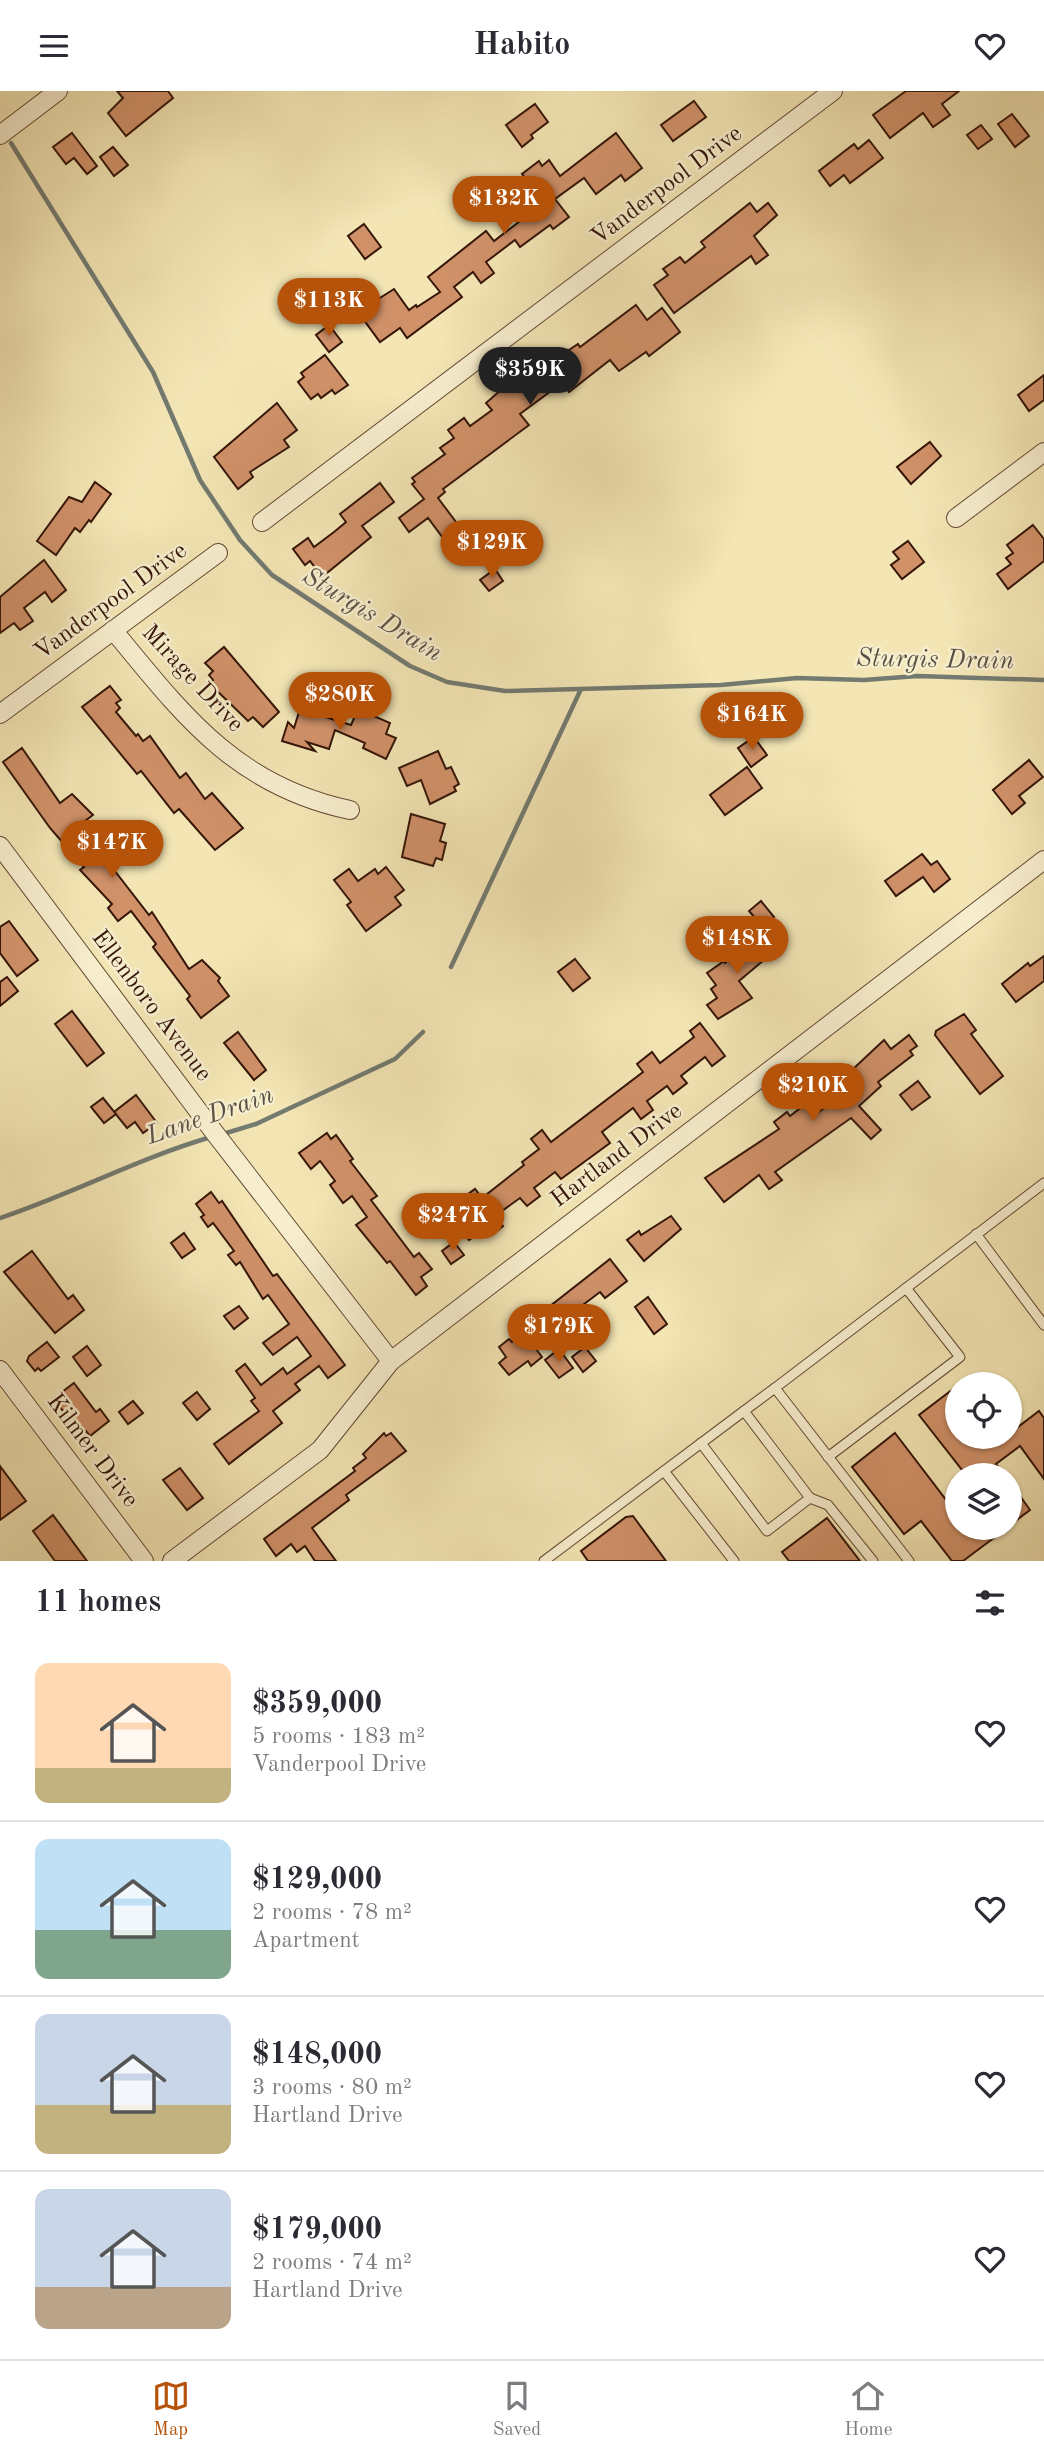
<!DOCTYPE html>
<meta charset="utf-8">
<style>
body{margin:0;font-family:"Old Standard TT",serif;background:#f2f2f3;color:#2b2b33;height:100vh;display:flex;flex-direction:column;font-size:26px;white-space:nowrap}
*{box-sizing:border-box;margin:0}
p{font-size:23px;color:#7c7c81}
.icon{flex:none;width:38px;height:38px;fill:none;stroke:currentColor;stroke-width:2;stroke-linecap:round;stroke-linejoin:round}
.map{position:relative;height:1470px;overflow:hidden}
.sheet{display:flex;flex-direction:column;background:#fff;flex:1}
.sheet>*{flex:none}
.buttons{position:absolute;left:945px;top:1281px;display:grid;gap:14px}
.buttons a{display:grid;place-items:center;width:77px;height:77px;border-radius:50%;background:#fff;box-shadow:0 2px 5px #0004;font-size:35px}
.price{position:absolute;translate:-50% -60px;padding:0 16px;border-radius:24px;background:#b45309;color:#fff;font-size:23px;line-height:46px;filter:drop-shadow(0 2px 4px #0008)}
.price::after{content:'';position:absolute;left:50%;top:42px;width:21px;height:16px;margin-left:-10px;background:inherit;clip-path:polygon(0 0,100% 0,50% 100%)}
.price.selected{background:#222;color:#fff}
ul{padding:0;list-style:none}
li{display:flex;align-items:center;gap:21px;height:175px;padding:0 35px}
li+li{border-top:2px solid #e1e1e2}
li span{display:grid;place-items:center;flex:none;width:196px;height:140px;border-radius:14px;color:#555}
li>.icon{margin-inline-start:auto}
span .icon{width:84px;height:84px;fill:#fffc;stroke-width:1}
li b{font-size:30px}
h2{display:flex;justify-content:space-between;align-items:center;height:84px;padding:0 35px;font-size:30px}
header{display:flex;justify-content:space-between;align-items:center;height:91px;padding:0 35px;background:#fff;font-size:32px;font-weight:700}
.dock{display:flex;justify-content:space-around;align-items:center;height:98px;border-top:2px solid #e1e1e2;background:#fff;font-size:19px;color:#7c7c81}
.dock a{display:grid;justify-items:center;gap:4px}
.dock .selected{color:#b45309}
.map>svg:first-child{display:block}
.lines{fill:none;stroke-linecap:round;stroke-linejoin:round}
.stream{stroke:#737a70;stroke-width:4.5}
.building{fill:#d09169;stroke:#351508;stroke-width:2}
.service-casing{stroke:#644933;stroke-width:11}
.minor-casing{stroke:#644933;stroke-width:20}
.service{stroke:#f7eece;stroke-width:9}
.minor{stroke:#f7eece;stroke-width:18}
.labels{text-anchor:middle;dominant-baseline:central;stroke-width:5;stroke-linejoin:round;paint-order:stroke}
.street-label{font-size:24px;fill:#351508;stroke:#f7eece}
.water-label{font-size:26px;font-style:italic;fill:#595045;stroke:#f7eece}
</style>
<header><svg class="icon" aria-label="menu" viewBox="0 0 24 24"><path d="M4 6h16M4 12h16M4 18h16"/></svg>Habito<svg class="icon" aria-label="heart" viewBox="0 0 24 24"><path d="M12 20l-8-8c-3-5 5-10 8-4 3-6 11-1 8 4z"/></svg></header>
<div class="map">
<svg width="1044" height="1470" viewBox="0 0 1044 1470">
<rect width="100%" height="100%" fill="#f3e5b4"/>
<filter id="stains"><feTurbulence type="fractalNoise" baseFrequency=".00286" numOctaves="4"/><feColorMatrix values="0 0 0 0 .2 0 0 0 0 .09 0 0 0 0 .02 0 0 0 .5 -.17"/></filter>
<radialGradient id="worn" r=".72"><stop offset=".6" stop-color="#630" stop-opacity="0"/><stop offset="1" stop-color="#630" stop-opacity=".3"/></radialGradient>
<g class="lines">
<g class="stream">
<path d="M11 52 153 281 200 389 240 449 272 484 410 575 447 591 505 600 721 594 797 587 864 589 917 585 1044 589"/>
<path d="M451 876 581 598"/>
<path d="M223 1043 256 1033 395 968 423 941"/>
<path d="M0 1127C72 1103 139 1067 211 1046"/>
</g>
</g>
<g class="building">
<path d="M117 0H168L173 7 126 45 108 22 123 7Z"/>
<path d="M906 0H959L942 13 950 24 933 36 923 22 890 47 873 24Z"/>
<path d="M694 10 706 26 673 50 661 34Z"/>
<path d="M535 13 548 31 531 44 533 47 522 56 506 34Z"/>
<path d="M1012 23 1029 45 1015 56 998 33Z"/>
<path d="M981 34 992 48 978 58 967 44Z"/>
<path d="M72 42 97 75 87 83 74 67 66 73 53 56Z"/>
<path d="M616 42 642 77 625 90 621 84 596 103 584 87 555 108 569 126 553 138 550 134 520 156 515 149 486 171 494 182 481 192 473 181 454 196 462 206 407 247 400 237 380 251 358 221 394 198 409 219 416 214 417 216 440 201 428 186 486 140 494 150 537 117 518 92 525 87 522 83 539 70 542 75 549 69 560 85Z"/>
<path d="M869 49 883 67 850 92 844 84 830 95 819 80 854 53 858 58Z"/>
<path d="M113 56 128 74 114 85 100 66Z"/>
<path d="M750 112 757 121 768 112 777 124 754 145 768 164 756 173 751 165 674 222 654 194 668 184 663 178 680 166 685 172 705 156 701 151Z"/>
<path d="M364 133 381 156 365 168 348 145Z"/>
<path d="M636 214 647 229 662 217 680 241 649 265 646 261 619 280 610 269 569 301 562 292 520 323 529 334 443 398 445 401 438 407 462 439 446 451 428 427 409 441 399 427 424 408 412 393 415 391 412 387 445 363 440 357 454 347 448 339 464 327 470 335 492 319 486 312 520 282 525 289 547 272 545 268 559 258 563 263 578 253 580 256Z"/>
<path d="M329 234 342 251 329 261 316 244Z"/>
<path d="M325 264 348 294 335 303 332 299 321 307 318 303 311 308 298 291 304 286 301 282Z"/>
<path d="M1044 284V309L1029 320 1018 304Z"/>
<path d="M277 312 297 339 284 349 289 356 250 381 253 386 238 398 214 366Z"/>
<path d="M930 351 941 365 911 393 897 376Z"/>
<path d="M95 391 111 403 91 431 89 429 80 441 75 437 56 464 37 450 69 406 82 411Z"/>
<path d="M380 392 394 411 362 435 371 446 322 486 310 470 305 474 293 458 308 447 314 456 334 441 346 431 340 423Z"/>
<path d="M1033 434 1044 448V470L1008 498 997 483 1011 473 1006 467 1013 462 1007 454Z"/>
<path d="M908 450 924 471 902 488 891 474 899 468 893 461Z"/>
<path d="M44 469 66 499 52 511 45 501 24 517 33 530 20 539 14 532 0 542V506Z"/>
<path d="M495 478 503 490 489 500 480 489Z"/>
<path d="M224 556 279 621 263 636 253 626 248 630 209 592 213 589 209 584 213 580 205 572Z"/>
<path d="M110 595 121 609 116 612 120 617 116 621 136 645 138 643 143 650 150 645 180 687 186 682 205 708 212 702 243 737 215 759 179 718 174 722 141 680 137 683 82 616Z"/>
<path d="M300 618 351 634 358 618 390 632 386 643 396 647 386 668 363 657 365 652 335 639 329 658 307 651 315 660 282 650 288 631 294 637Z"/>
<path d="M754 646 767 664 751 676 738 657Z"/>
<path d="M22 657 60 712 72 703 93 724 81 733 85 740 102 762 106 759 116 771 111 775 149 824 152 821 189 878 202 869 220 887 218 890 229 905 201 927 187 908 190 905 153 856 156 853 131 820 118 830 108 817 112 813 80 779 84 776 50 737 3 671Z"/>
<path d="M438 660 446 678 451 676 459 693 454 696 456 700 430 713 421 689 407 695 399 677Z"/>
<path d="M1029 669 1043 686 1019 705 1025 712 1012 723 993 699Z"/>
<path d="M747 676 762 697 725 724 710 704Z"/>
<path d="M411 723 445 733 440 750 446 752 442 769 436 767 433 775 402 766Z"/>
<path d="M922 763 931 774 937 770 950 788 934 801 923 786 896 805 885 790Z"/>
<path d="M386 776 404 799 395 806 401 814 366 840 347 814 351 811 334 789 349 778 358 790 375 778 378 783Z"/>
<path d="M761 810 774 826 763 836 749 820Z"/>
<path d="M9 830 38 869 17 885 0 862V836Z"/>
<path d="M762 841 777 858 739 890 752 907 718 928 707 914 717 907 711 898 716 894 707 882 724 870 725 872Z"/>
<path d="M1044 865V890L1016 911 1002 893 1028 872 1030 875Z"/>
<path d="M575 868 590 887 573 900 558 881Z"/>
<path d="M7 886 18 900 0 915V891Z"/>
<path d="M72 920 104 962 87 975 55 933Z"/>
<path d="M964 923 976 939 971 943 1003 985 980 1003 935 944 936 940Z"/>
<path d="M700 932 725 965 712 975 705 966 681 985 687 992 673 1003 667 995 647 1010 653 1019 641 1028 633 1017 602 1041 610 1052 561 1088 555 1081 534 1097 540 1105 527 1115 520 1107 495 1125 503 1135 492 1144 486 1136 469 1149 454 1129 471 1116 464 1106 475 1098 482 1107 524 1074 522 1071 539 1058 531 1048 542 1039 551 1051 643 981 637 973 652 961 660 972 694 946 690 940Z"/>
<path d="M238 941 266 979 254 989 224 952Z"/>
<path d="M909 944 917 955 910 960 913 964 878 991 881 995 859 1015 881 1039 871 1048 851 1027 775 1081 782 1089 769 1098 759 1084 724 1111 705 1087 779 1038 774 1031 787 1021 790 1025 808 1011 816 1023 845 1001 833 987 848 974 852 979 884 949 891 958Z"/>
<path d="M918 990 930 1006 912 1019 900 1004Z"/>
<path d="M136 1004 157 1032 143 1042 135 1031 127 1037 114 1021Z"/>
<path d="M103 1007 116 1023 104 1032 91 1016Z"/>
<path d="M327 1042 331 1048 336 1044 353 1068 350 1070 377 1105 371 1109 414 1166 419 1162 432 1178 421 1186 427 1195 416 1204 390 1170 387 1172 356 1134 367 1126 352 1105 343 1112 330 1094 335 1090 320 1070 311 1078 299 1062Z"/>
<path d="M211 1101 219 1112 222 1110 273 1185 277 1183 345 1274 328 1287 319 1275 295 1293 300 1299 273 1320 282 1332 229 1373 214 1353 259 1320 251 1310 255 1307 236 1280 245 1273 261 1294 283 1277 287 1283 311 1265 297 1246 273 1264 263 1252 289 1233 268 1204 263 1208 240 1171 236 1174 228 1164 234 1160 213 1132 208 1136 201 1126 204 1124 196 1113Z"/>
<path d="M671 1125 681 1138 644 1170 627 1149 639 1140 641 1144Z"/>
<path d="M184 1142 195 1158 182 1167 171 1152Z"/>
<path d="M454 1151 464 1164 451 1173 442 1160Z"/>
<path d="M32 1160 68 1208 73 1204 84 1219 55 1242 4 1181Z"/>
<path d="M610 1168 627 1190 605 1207 600 1201 551 1238 540 1223Z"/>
<path d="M648 1206 667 1233 654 1243 635 1216Z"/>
<path d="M239 1215 248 1227 234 1238 224 1225Z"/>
<path d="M524 1242 542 1266 531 1275 528 1270 509 1284 499 1272 506 1266 499 1256 509 1248 512 1251Z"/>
<path d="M47 1251 59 1266 41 1280 38 1277 35 1280 27 1270 29 1265Z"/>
<path d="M87 1255 101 1274 87 1285 73 1266Z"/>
<path d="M585 1256 596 1270 583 1281 572 1266Z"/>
<path d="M559 1258 573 1277 559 1287 545 1269Z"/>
<path d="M74 1292 96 1321 100 1318 109 1330 90 1345 86 1340 82 1343 53 1308Z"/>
<path d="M957 1295V1346H1010V1342L1039 1320 1044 1327V1388L1020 1355 996 1373 1004 1384H966L919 1324Z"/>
<path d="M197 1301 210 1318 197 1329 183 1312Z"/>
<path d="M133 1310 143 1322 128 1333 119 1321Z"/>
<path d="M384 1342 386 1345 391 1342 406 1360 346 1404 349 1409 312 1437 336 1470H315L305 1455 297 1461 291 1453 276 1465 264 1448 355 1380 353 1377 366 1367 363 1363Z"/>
<path d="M895 1342 947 1410 957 1402V1437H1007L963 1470H952L921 1430 904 1443 852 1376Z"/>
<path d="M0 1375 26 1410 0 1429Z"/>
<path d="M180 1377 203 1407 187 1419 163 1389Z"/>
<path d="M1010 1391 1030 1419 1010 1434Z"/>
<path d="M53 1424 87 1470H55L33 1440Z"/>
<path d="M633 1425 666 1470H588L581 1460 626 1426Z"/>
<path d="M827 1427 860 1470H789L782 1461Z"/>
</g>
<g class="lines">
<g class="service-casing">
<g id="service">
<path d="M976 1143 1044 1234"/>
<path d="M744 1320 775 1297"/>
<path d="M701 1352 767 1440 810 1407"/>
<path d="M828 1366 960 1266 906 1197"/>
<path d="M664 1380 734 1470"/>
<path d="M544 1470 744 1320 810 1407 828 1414 873 1470"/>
<path d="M909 1470 775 1297 1044 1092"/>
</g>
</g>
<g class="minor-casing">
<g id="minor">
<path d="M0 44 58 0"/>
<path d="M956 427 1044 361"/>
<path d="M262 431 833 0"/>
<path d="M113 539C183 624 236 695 350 719"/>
<path d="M0 623 218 462"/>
<path d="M0 755 214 1041 391 1270"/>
<path d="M0 1279 144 1470"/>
<path d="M172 1470 320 1359 391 1270 1044 769"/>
</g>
</g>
<use href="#service" class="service"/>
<use href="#minor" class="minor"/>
</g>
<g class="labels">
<g class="street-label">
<text transform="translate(667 95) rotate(-37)">Vanderpool Drive</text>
<text transform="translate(111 511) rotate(-36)">Vanderpool Drive</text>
<text transform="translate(192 588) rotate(47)">Mirage Drive</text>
<text transform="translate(151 915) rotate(53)">Ellenboro Avenue</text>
<text transform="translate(617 1065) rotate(-37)">Hartland Drive</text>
<text transform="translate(92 1360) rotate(53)">Kilmer Drive</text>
</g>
<g class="water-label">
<text transform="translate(372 524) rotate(31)">Sturgis Drain</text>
<text transform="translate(935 569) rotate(1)">Sturgis Drain</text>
<text transform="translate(210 1025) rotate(-19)">Lane Drain</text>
</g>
</g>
<rect width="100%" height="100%" filter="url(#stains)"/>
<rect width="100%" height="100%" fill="url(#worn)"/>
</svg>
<div class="buttons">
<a><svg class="icon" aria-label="locate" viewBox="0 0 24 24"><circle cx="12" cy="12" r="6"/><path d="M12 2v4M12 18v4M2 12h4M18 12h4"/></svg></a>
<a><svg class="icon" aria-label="layers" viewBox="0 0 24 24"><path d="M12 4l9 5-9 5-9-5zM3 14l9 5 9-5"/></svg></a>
</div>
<b class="price" style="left:504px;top:145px">$132K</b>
<b class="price" style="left:329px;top:247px">$113K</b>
<b class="price selected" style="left:530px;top:316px">$359K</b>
<b class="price" style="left:492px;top:489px">$129K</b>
<b class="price" style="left:340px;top:641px">$280K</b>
<b class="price" style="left:752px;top:661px">$164K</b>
<b class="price" style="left:112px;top:789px">$147K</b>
<b class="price" style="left:737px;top:885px">$148K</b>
<b class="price" style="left:813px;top:1032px">$210K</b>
<b class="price" style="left:453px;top:1162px">$247K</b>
<b class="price" style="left:559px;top:1273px">$179K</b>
</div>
<section class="sheet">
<h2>11 homes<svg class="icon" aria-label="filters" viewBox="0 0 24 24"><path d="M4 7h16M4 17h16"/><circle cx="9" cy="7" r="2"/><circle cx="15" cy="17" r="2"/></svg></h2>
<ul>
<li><span style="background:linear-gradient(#ffd9b3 75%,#c2b280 0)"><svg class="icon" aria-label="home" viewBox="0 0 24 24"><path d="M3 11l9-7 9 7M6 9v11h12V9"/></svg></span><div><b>$359,000</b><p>5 rooms · 183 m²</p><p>Vanderpool Drive</p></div><svg class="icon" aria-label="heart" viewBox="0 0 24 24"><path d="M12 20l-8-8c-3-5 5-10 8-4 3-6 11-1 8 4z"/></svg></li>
<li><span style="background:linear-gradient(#bfe0f5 65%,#7fa58c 0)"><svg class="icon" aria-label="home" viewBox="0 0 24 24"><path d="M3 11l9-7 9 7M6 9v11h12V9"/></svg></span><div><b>$129,000</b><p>2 rooms · 78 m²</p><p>Apartment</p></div><svg class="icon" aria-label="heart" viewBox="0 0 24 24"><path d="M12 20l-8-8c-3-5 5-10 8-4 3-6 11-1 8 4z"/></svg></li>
<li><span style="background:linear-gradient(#c9d6e8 65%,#c2b280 0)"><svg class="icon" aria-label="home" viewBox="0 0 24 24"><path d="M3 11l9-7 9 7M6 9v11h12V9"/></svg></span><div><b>$148,000</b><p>3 rooms · 80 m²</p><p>Hartland Drive</p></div><svg class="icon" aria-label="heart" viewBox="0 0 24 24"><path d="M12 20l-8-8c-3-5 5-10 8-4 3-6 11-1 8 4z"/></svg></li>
<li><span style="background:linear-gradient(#c9d6e8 70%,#b9a48a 0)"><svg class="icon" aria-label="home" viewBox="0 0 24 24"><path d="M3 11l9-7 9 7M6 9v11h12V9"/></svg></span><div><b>$179,000</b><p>2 rooms · 74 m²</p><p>Hartland Drive</p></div><svg class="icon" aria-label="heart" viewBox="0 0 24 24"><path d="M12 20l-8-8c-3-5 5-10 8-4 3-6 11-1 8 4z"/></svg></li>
</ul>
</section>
<nav class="dock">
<a class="selected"><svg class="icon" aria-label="map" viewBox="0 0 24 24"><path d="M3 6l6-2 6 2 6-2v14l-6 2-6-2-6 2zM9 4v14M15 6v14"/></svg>Map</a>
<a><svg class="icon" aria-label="saved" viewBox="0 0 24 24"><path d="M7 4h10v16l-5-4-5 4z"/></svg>Saved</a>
<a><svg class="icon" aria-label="home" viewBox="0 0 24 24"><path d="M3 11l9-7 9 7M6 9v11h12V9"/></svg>Home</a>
</nav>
